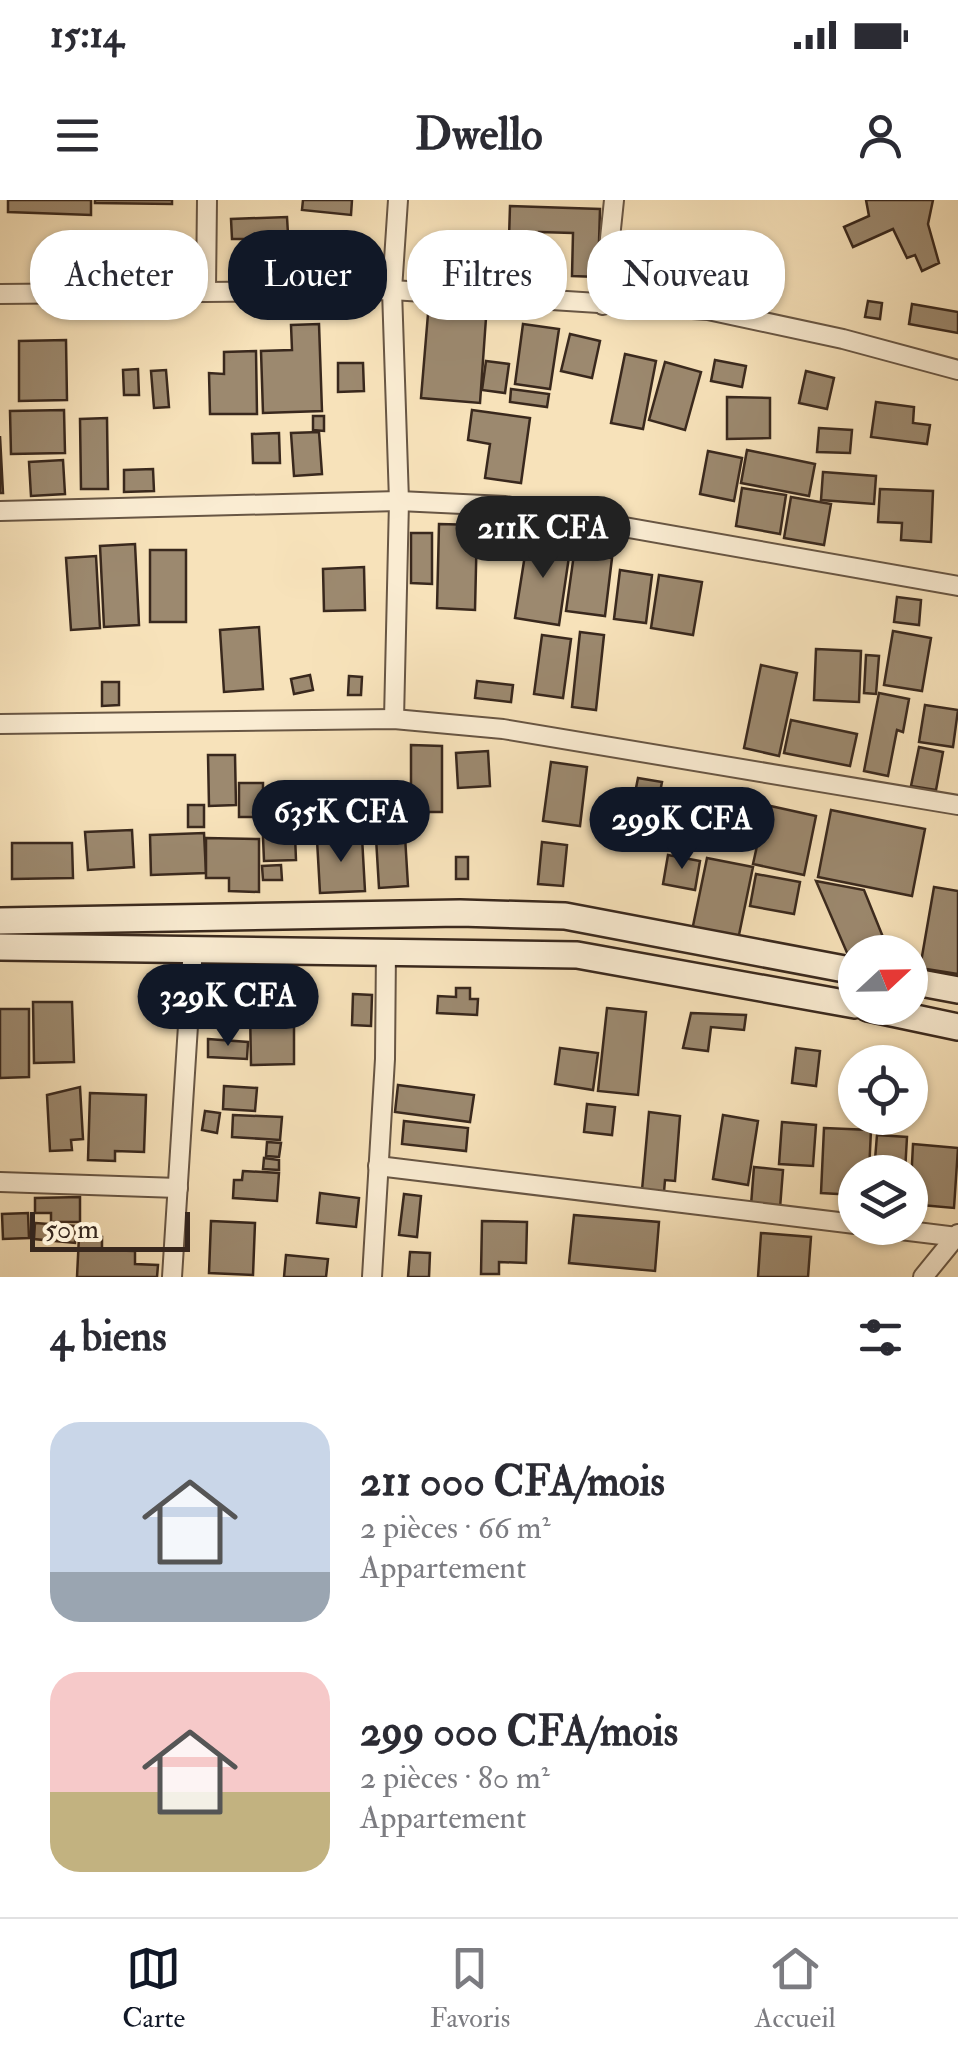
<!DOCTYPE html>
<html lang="fr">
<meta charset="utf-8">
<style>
body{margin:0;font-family:"IM FELL Double Pica",serif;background:#f2f2f3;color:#2b2b33;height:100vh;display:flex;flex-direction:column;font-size:38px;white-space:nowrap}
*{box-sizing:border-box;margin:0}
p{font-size:32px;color:#7c7c81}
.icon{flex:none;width:55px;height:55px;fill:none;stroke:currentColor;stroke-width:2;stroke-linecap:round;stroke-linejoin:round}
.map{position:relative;height:1077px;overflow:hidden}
.panel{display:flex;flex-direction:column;background:#fff;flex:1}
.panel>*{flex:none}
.top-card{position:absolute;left:30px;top:30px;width:900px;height:90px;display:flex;gap:20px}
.needle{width:65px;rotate:68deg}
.controls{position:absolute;left:838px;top:735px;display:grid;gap:20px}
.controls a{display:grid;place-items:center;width:90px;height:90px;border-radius:50%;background:#fff;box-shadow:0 2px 8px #0004;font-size:50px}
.scale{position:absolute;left:30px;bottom:25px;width:160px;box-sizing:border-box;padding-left:10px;border:5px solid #39281d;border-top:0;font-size:28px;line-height:35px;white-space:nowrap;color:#39281d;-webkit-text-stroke:8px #faecd2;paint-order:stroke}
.price{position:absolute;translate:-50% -85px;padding:0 22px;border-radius:35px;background:#111827;color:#fff;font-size:32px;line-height:65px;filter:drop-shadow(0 2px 5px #0008)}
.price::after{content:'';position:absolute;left:50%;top:60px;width:30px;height:22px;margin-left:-15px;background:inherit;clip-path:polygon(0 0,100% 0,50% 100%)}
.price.current{background:#222;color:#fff}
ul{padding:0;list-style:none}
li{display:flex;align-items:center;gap:30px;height:250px;padding:0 50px}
li span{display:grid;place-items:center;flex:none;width:280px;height:200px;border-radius:30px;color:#555}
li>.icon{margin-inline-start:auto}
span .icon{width:120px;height:120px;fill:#fffc;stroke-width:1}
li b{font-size:42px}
h2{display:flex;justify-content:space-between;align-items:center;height:120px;padding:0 50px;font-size:42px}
.chip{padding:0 35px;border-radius:40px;background:#fff;box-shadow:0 2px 8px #0004;font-size:35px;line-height:90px}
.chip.current{background:#111827;color:#fff}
.status{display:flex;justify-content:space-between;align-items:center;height:70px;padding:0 50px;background:#fff;direction:ltr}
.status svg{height:28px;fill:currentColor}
header{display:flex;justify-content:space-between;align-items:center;height:130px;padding:0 50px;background:#fff;font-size:45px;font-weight:700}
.tabs{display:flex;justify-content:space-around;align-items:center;height:140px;border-top:2px solid #e1e1e2;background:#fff;font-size:28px;color:#7c7c81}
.tabs a{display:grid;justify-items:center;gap:5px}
.tabs .current{color:#111827}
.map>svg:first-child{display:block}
.building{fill:#9c896f;stroke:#39281d;stroke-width:2.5}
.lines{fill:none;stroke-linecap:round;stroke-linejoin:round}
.street-casing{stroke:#685644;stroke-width:22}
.secondary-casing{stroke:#39281d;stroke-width:30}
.street{stroke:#faecd2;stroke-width:18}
.secondary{stroke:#faecd2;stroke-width:25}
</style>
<div class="status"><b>15:14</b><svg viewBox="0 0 49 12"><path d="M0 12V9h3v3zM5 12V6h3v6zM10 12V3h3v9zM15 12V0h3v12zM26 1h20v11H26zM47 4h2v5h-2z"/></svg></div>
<header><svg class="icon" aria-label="menu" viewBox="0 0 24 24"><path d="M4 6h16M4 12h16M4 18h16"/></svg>Dwello<svg class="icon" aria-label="person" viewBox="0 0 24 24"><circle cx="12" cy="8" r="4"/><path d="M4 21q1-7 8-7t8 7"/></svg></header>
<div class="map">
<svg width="958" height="1077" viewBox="0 0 958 1077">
<rect width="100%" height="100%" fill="#f7e2ba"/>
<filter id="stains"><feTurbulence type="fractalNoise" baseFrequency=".002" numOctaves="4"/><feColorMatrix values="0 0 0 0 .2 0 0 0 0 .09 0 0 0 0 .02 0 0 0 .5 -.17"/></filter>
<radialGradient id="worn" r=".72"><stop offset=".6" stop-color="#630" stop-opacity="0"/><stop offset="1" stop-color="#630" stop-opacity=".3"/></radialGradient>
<g class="building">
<path d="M8 0H91V15L8 12Z"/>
<path d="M95 0H172V4L95 3Z"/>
<path d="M303 0H352L351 15 302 10Z"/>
<path d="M866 0H933L928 24 939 63 922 71 915 55 907 58 893 29 853 47 844 27 869 16Z"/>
<path d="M510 6 600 9 598 77 572 76 573 33 539 32 538 71 508 70Z"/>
<path d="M287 17 289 51 253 52 252 39H232L231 19Z"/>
<path d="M868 101 882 103 880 119 865 117Z"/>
<path d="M912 104 958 112V133L909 124Z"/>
<path d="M428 114 486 118 480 203 421 198Z"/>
<path d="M319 124 322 211 263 213 261 151 292 150 291 125Z"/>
<path d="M523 124 559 129 550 189 515 184Z"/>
<path d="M570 134 600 141 592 178 561 171Z"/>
<path d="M66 140 67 200 19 201V141Z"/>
<path d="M256 151 257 214H210L209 173 224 174V152Z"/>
<path d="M625 154 656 161 643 229 611 223Z"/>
<path d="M715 160 746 166 742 187 711 181Z"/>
<path d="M486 161 509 164 505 193 482 190Z"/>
<path d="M665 162 701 172 685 230 649 220Z"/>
<path d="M338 163H363L364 191 338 192Z"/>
<path d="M138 169 139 195H124L123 170Z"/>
<path d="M166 170 169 207 154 208 151 171Z"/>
<path d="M806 171 834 178 827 209 799 203Z"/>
<path d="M511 189 549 194 547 207 510 202Z"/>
<path d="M727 197 770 198V238L727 239Z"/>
<path d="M876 202 914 207 913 223 930 225 927 244 871 237Z"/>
<path d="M64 210 65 253 11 254 10 211Z"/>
<path d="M472 210 530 218 521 283 485 278 490 244 468 240Z"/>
<path d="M313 216H324V231L313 230Z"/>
<path d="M107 218 108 289H81L80 219Z"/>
<path d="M819 228 852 230 850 253 817 252Z"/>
<path d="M319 232 322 274 294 276 291 233Z"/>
<path d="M279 233 280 263H253L252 234Z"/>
<path d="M0 236 3 293H0Z"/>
<path d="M747 250 815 264 809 296 741 283Z"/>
<path d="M708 251 742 258 734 301 700 294Z"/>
<path d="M63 260 65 294 31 296 29 262Z"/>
<path d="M153 269 154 291 124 292V270Z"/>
<path d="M823 272 876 276 874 304 821 300Z"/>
<path d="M742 288 786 295 780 334 736 326Z"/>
<path d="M880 289 933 291 931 342 901 340 902 323 878 322Z"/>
<path d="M791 297 831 304 824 345 784 338Z"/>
<path d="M439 324 477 325 475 410 437 408Z"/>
<path d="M411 333H432V384L411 383Z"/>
<path d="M528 336 571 343 559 425 515 418Z"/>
<path d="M135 344 139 425 104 427 100 346Z"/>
<rect x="150" y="350" width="36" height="72"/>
<path d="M574 354 612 358 605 416 566 411Z"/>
<path d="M96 356 100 428 71 430 66 358Z"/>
<path d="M364 367 365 410 324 411 323 369Z"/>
<path d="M620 370 652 375 646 423 614 419Z"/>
<path d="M659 375 702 382 693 435 651 428Z"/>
<path d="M897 397 921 400 919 425 894 422Z"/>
<path d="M259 427 263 489 224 492 220 430Z"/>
<path d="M893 431 931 438 922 491 884 485Z"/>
<path d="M580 432 604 435 596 510 572 507Z"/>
<path d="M542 435 571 439 563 498 534 494Z"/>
<path d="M816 449 861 451 859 502 814 500Z"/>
<path d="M866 455 879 456 876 494 864 493Z"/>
<path d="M761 465 797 473 779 556 744 548Z"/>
<path d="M310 475 313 490 294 494 291 479Z"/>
<path d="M349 476 362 477 361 495H348Z"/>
<path d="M477 481 513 485 511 502 475 498Z"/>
<path d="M102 482H119V505L102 506Z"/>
<path d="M879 493 909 499 903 532 897 530 888 576 864 571Z"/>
<path d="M925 505 958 510 953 547 919 542Z"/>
<path d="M791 520 857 534 850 566 784 553Z"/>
<path d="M411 545 442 546V612H411Z"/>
<path d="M919 547 943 552 936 590 911 586Z"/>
<path d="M488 551 490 586 458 588 456 553Z"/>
<path d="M208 555H235L236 605 209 606Z"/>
<path d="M551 562 587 567 580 626 543 621Z"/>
<path d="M638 578 662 582 654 623 630 618Z"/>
<rect x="239" y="583" width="24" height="34"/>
<rect x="188" y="605" width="16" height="22"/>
<path d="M766 605 816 616 804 675 753 664Z"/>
<path d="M831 610 925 629 912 696 818 677Z"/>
<path d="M132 630 134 667 88 670 85 632Z"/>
<path d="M204 633 206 673 151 675 150 635Z"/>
<path d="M295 635 296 660 264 661 263 637Z"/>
<path d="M405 636 408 686 379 688 376 638Z"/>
<path d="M362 637 365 691 320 693 317 640Z"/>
<path d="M206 638 259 639V692L229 691V678H206Z"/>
<path d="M542 642 567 645 563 686 538 684Z"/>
<path d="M12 643H72L73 678 12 679Z"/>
<path d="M668 655 700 661 695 690 663 684Z"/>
<rect x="456" y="657" width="12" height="22"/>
<path d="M707 658 753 667 734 759 688 750Z"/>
<path d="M281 665 282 680H263L262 666Z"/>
<path d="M756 674 800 682 794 714 750 706Z"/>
<path d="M816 681 864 690 889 752 848 755Z"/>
<path d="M934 687 958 691V774L920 768Z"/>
<path d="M456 788H470V799H478L477 815 437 813 438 796 456 797Z"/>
<path d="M353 794 372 795 371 826 352 825Z"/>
<path d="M33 802H72L74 862 34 863Z"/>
<path d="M261 804H284V822L294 821V864L251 865 250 810H261Z"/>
<path d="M607 808 646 812 638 895 598 891Z"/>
<path d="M0 809H29V877L0 878Z"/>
<path d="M691 813 746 815 744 830 711 827 708 851 683 848Z"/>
<path d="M208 839 248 842 247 859 208 857Z"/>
<path d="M560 848 598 853 593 890 555 884Z"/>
<path d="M796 848 820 851 816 886 792 883Z"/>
<path d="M398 885 474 895 470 922 395 912Z"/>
<path d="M224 886 257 888 255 911 223 909Z"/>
<path d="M80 887 83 939 71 940 72 950 50 951 47 895Z"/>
<path d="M90 893 146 895 144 952 115 951V961L88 960Z"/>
<path d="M587 904 615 907 612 935 584 932Z"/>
<path d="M205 911 220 913 217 933 202 930Z"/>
<path d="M649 912 680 916 675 981 665 980 664 992 642 990Z"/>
<path d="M233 915 282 917 280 940 232 937Z"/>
<path d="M723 915 758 921 748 985 713 979Z"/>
<path d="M404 921 468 928 466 951 402 944Z"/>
<path d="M782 922 816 925 813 966 779 964Z"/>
<path d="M824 928 871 930 869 972H855V995L821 993Z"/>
<path d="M877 935 907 937 905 972H874Z"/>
<path d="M267 942 281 943 279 957 266 956Z"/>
<path d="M913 944 958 948 954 1008 910 1004Z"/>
<path d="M264 958 279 960V970L263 969Z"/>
<path d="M754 967 783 970 780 1008 751 1005Z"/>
<path d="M243 971 279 973 277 1001 233 998 234 980H242Z"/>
<path d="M320 993 359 998 356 1027 317 1023Z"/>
<path d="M404 994 421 996 417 1037 399 1035Z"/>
<path d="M80 997V1022H51V1013H35V998Z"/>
<path d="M28 1013 29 1038 3 1039 2 1014Z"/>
<path d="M574 1015 659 1022 655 1071 569 1063Z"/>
<path d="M211 1021 255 1023 253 1075 209 1073Z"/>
<path d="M482 1021 527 1022 526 1063 499 1062V1074H481Z"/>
<path d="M35 1023 76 1026 75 1043 34 1039Z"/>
<path d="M761 1033 811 1037 808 1077H758Z"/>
<path d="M79 1036 102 1037V1050L135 1051V1064L158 1065 157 1077H77Z"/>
<path d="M410 1052 430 1053 429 1077H408Z"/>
<path d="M286 1055 328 1059 326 1077H284Z"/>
</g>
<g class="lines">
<g class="street-casing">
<g id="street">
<path d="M206 89 207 0"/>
<path d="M0 94 392 90 708 110 843 139 958 170"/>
<path d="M603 105 614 0"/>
<path d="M0 311 399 301 505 306 958 386"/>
<path d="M394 519 399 301 392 90 398 0"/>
<path d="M0 524 394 519 503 529 958 605"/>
<path d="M378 966 855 1024"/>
<path d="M0 982 178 988"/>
<path d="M884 1028 958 1037"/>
<path d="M172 1077 193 747"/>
<path d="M372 1077 385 859 386 750"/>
<path d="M923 1077 958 1034"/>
</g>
</g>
<g class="secondary-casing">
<g id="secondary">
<path d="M0 721 460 713 565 716 855 771"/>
<path d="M0 747 577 755 855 805"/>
<path d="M910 781 958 790"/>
<path d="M868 808 958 827"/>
</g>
</g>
<use href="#street" class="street"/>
<use href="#secondary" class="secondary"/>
</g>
<rect width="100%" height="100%" filter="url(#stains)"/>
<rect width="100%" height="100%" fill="url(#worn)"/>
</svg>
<div class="controls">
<a><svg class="needle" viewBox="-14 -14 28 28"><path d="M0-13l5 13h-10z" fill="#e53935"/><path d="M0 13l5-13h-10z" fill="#7c7c81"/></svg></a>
<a><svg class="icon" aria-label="locate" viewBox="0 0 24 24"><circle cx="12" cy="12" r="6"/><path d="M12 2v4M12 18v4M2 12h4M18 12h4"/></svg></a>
<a><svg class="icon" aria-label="layers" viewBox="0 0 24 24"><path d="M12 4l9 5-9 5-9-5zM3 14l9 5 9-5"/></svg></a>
</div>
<div class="scale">50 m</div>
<b class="price current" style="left:543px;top:381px">211K CFA</b>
<b class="price" style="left:341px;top:665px">635K CFA</b>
<b class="price" style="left:682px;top:672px">299K CFA</b>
<b class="price" style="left:228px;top:849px">329K CFA</b>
<div class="top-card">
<a class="chip">Acheter</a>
<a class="chip current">Louer</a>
<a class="chip">Filtres</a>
<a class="chip">Nouveau</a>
</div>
</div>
<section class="panel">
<h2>4 biens<svg class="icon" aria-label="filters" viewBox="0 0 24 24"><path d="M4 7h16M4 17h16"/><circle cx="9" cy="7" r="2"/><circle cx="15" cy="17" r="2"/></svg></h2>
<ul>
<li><span style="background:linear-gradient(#c9d6e8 75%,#9aa5b1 0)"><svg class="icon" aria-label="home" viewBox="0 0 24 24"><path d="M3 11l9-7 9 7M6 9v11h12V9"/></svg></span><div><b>211 000 CFA/mois</b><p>2 pièces · 66 m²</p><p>Appartement</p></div></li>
<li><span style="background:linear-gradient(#f6c9c9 60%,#c2b280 0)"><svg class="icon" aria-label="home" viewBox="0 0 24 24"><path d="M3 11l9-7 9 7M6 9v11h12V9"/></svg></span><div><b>299 000 CFA/mois</b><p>2 pièces · 80 m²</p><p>Appartement</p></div></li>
</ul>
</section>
<nav class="tabs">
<a class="current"><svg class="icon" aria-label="map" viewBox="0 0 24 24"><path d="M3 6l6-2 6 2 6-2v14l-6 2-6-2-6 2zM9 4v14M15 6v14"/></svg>Carte</a>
<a><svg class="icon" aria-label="saved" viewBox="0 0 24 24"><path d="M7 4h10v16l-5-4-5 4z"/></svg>Favoris</a>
<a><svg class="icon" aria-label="home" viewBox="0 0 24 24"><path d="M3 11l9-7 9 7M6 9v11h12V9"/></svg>Accueil</a>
</nav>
